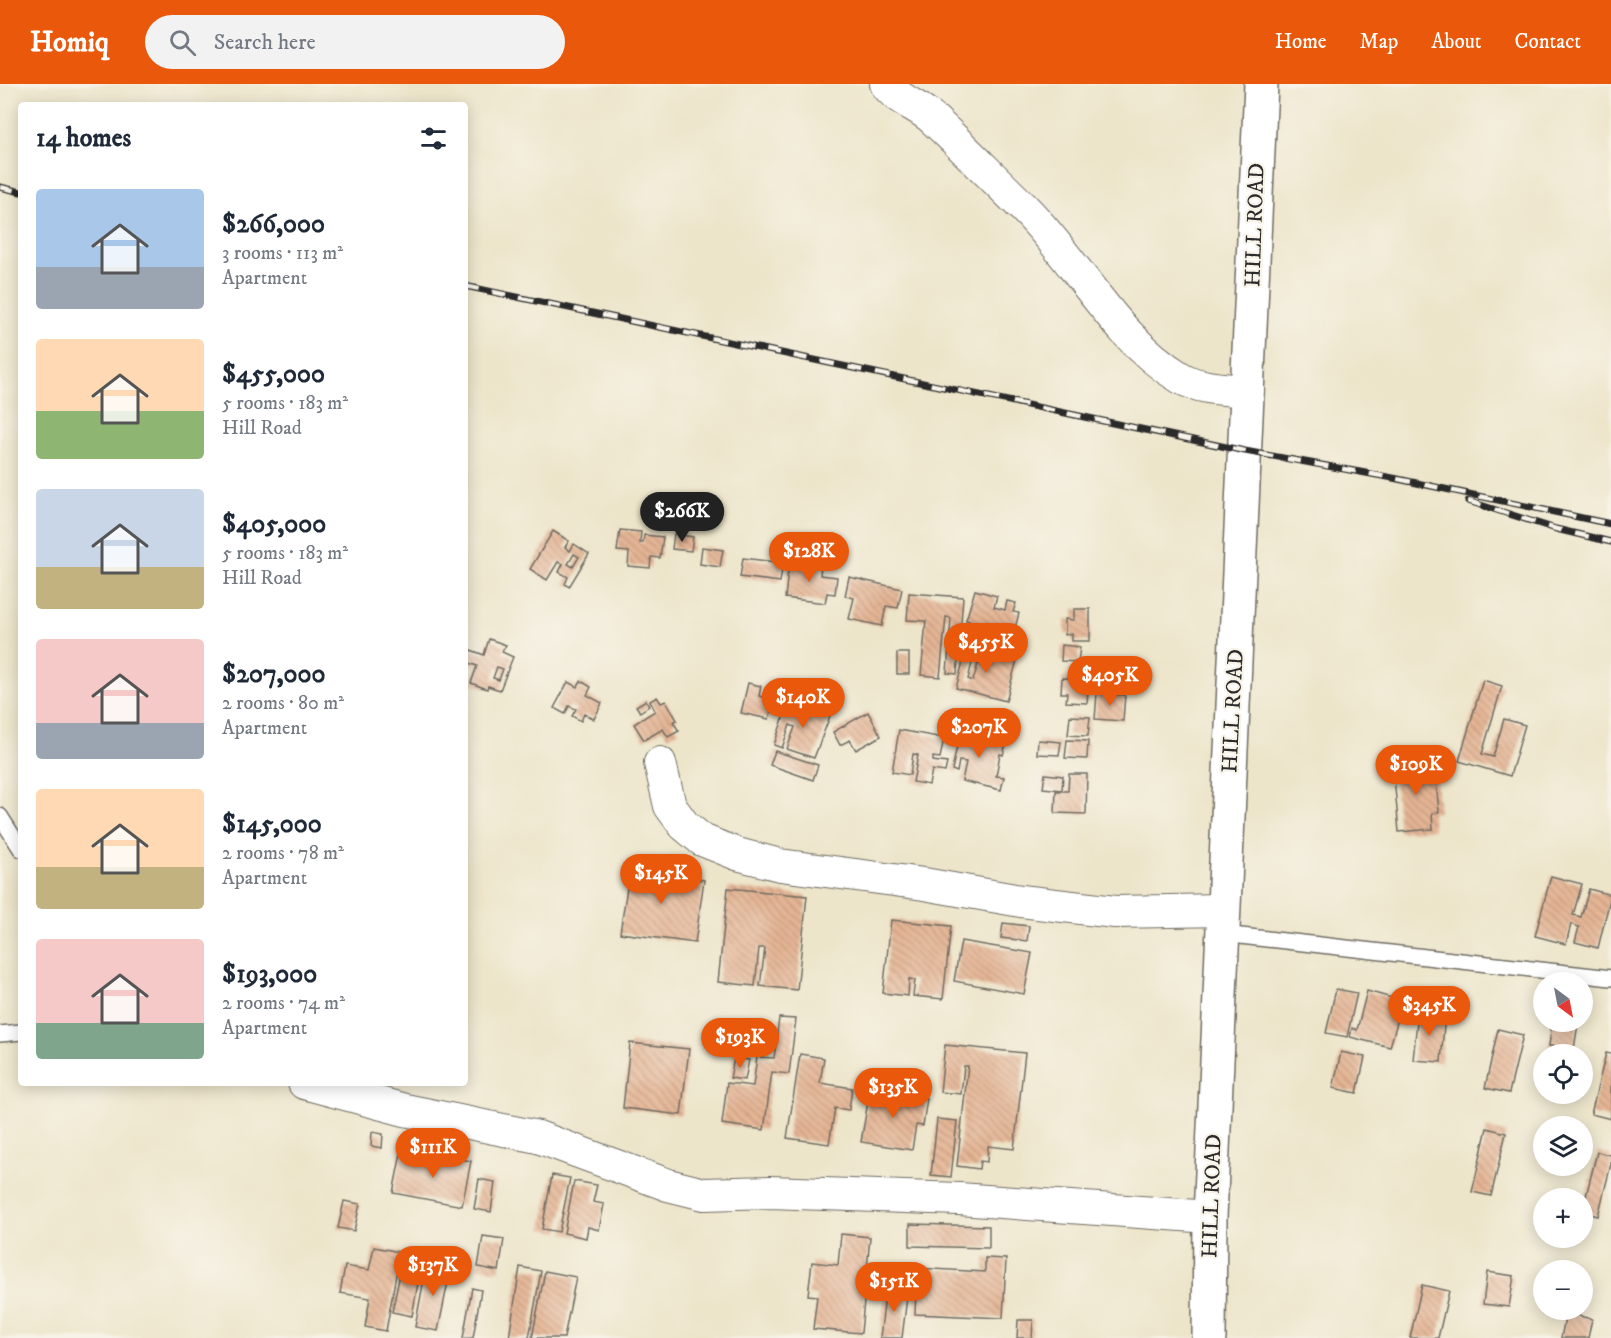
<!DOCTYPE html>
<meta charset="utf-8">
<style>
body{margin:0;font-family:"IM FELL DW Pica",serif;background:#f2f2f3;color:#1f2937;height:100vh;display:flex;flex-direction:column;font-size:22px;white-space:nowrap}
*{box-sizing:border-box;margin:0}
p{font-size:20px;color:#747a83}
.icon{flex:none;width:33px;height:33px;fill:none;stroke:currentColor;stroke-width:2;stroke-linecap:round;stroke-linejoin:round}
.map{position:relative;flex:1;overflow:hidden}
.sheet{position:absolute;left:18px;top:18px;width:450px;height:984px;display:flex;flex-direction:column;background:#fff;border-radius:6px;box-shadow:0 3px 15px #0003}
.sheet>*{flex:none}
.needle{width:39px;rotate:148deg}
.buttons{position:absolute;left:1533px;top:888px;display:grid;gap:12px}
.buttons a{display:grid;place-items:center;width:60px;height:60px;border-radius:50%;background:#fff;box-shadow:0 3px 15px #0003;font-size:30px}
.price{position:absolute;translate:-50% -51px;padding:0 14px;border-radius:21px;background:#ea580c;color:#fff;font-size:20px;line-height:39px;filter:drop-shadow(0 2px 3px #0008)}
.price::after{content:'';position:absolute;left:50%;top:36px;width:18px;height:14px;margin-left:-9px;background:inherit;clip-path:polygon(0 0,100% 0,50% 100%)}
.price.selected{background:#222;color:#fff}
ul{padding:0;list-style:none}
li{display:flex;align-items:center;gap:18px;height:150px;padding:0 18px}
li span{display:grid;place-items:center;flex:none;width:168px;height:120px;border-radius:6px;color:#555}
li>.icon{margin-inline-start:auto}
span .icon{width:72px;height:72px;fill:#fffc;stroke-width:1}
li b{font-size:26px}
h2{display:flex;justify-content:space-between;align-items:center;height:72px;padding:0 18px;font-size:26px}
header{display:flex;align-items:center;gap:36px;box-sizing:border-box;height:84px;padding:0 30px;background:#ea580c;color:#fff}
header strong{font-size:28px}
nav{display:flex;gap:33px;margin-inline-start:auto;font-size:21px}
.search{width:420px;height:54px;background:#f2f2f3;display:flex;align-items:center;gap:15px;box-sizing:border-box;padding:0 21px;border-radius:33px;color:#747a83;font-size:22px}
.map>svg:first-child{display:block}
.building{fill:url(#building-back-hatch);fill-rule:evenodd}
.lines{fill:none;stroke-linecap:round;stroke-linejoin:round}
.service-casing{stroke:#6f6c63;stroke-width:18}
.minor-casing{stroke:#6f6c63;stroke-width:34}
.secondary-casing{stroke:#6f6c63;stroke-width:36}
.service{stroke:#fff;stroke-width:15}
.minor{stroke:#fff;stroke-width:32}
.secondary{stroke:#fff;stroke-width:33}
.rail-casing{stroke:#2b2b2b;stroke-width:7}
.rail{stroke:#f7f3e8;stroke-width:4.5;stroke-dasharray:14;stroke-linecap:butt}
.labels{text-anchor:middle;dominant-baseline:central;stroke-width:4.5;stroke-linejoin:round;paint-order:stroke}
.street-label{font-size:22px;fill:#2b2b2b;stroke:#f7f3e8}
</style>
<header>
<strong>Homiq</strong>
<div class="search"><svg class="icon" aria-label="search" viewBox="0 0 24 24"><circle cx="10" cy="10" r="6"/><path d="M15 15l6 6"/></svg>Search here</div>
<nav><a>Home</a><a>Map</a><a>About</a><a>Contact</a></nav>
</header>
<div class="map">
<svg width="1611" height="1254" viewBox="0 0 1611 1254">
<defs>
<pattern id="building-back-hatch" width="6" height="6" patternUnits="userSpaceOnUse" patternTransform="scale(1.5)"><rect width="6" height="6" fill="#e6b695"/><path d="M-1 5l2 2M0 0l6 6M5-1l2 2" fill="none" stroke="#bb947a"/></pattern>
</defs>
<rect width="100%" height="100%" fill="#f7f3e8"/>
<filter id="ink" filterUnits="userSpaceOnUse"><feTurbulence type="fractalNoise" baseFrequency=".0167" numOctaves="2"/><feDisplacementMap in="SourceGraphic" scale="12" xChannelSelector="R" yChannelSelector="G"/><feConvolveMatrix kernelMatrix="1 2 1 2 8 2 1 2 1" color-interpolation-filters="sRGB"/></filter>
<filter id="wash" filterUnits="userSpaceOnUse"><feTurbulence type="fractalNoise" baseFrequency=".008" numOctaves="4" result="noise"/><feDisplacementMap in="SourceGraphic" scale="24" xChannelSelector="R" yChannelSelector="G"/><feGaussianBlur stdDeviation="1.35" result="paint"/><feColorMatrix in="noise" values="0 0 0 0 0 0 0 0 0 0 0 0 0 0 0 0 0 1.4 0 .05"/><feComposite in="paint" operator="in"/></filter>
<g filter="url(#wash)">
<rect width="100%" height="100%" fill="#ede5ca"/>
<g id="blocks">
<g class="building">
<path d="M620 446 641 448 640 459H643L644 451 663 453 660 474 651 473 650 484 628 482 629 468 617 467Z"/>
<path d="M553 447 569 457 565 463 570 467 574 460 589 470 569 503 565 500 568 493 559 488 563 480 558 478 547 496 530 485ZM574 470 579 473 573 483 568 480Z"/>
<path d="M674 450 693 453 691 467 672 465Z"/>
<path d="M702 463 723 466 720 483 700 480Z"/>
<path d="M743 474 783 479 780 498 740 493Z"/>
<path d="M789 477 821 481 820 491 837 493 835 510 827 509 825 519 785 514Z"/>
<path d="M849 493 902 505 898 524 886 522 882 542 849 535 854 514 845 512Z"/>
<path d="M975 506 997 512 994 523 1005 526 1007 517 1016 519 1013 528 1019 529 1014 548 1004 545 1001 556 989 553 992 543 966 536Z"/>
<path d="M909 509 963 513 957 590 947 589 951 534 946 533 940 593 921 591 926 537 907 536Z"/>
<path d="M1074 525H1090V557H1072V550L1065 551V535L1074 536Z"/>
<path d="M489 555 506 561 502 568 513 573 500 606 488 602 487 605 471 599 477 582 466 578 471 566 484 571ZM497 583 503 585 499 596 493 594Z"/>
<path d="M1062 561 1080 563 1078 578 1061 577Z"/>
<path d="M967 563 1017 576 1006 617 956 604ZM973 575 979 576 973 597 968 595Z"/>
<rect x="897" y="569" width="12" height="21"/>
<path d="M1062 594 1089 595 1087 619 1066 618 1067 609H1061Z"/>
<path d="M1483 596 1502 602 1482 670 1493 673 1504 635 1525 641 1510 692 1459 677Z"/>
<path d="M581 597 591 603 587 611 602 619 594 635 584 630 581 637 572 632 576 625 569 622 565 630 554 624 568 598 577 603Z"/>
<path d="M748 599 761 602 759 612 774 616 769 635 741 629Z"/>
<path d="M1097 609 1125 611 1123 637 1095 635Z"/>
<path d="M657 613 661 619 666 617 677 636 673 638 679 647 668 653 663 645 644 656 634 640 655 627 650 617Z"/>
<path d="M646 616 649 622 640 628 636 622Z"/>
<path d="M789 617 830 632 814 674 787 665 795 643 790 641 782 664 774 661Z"/>
<path d="M868 628 881 652 856 666 850 656 840 661 833 648Z"/>
<path d="M1070 632 1090 633 1088 652 1068 651Z"/>
<path d="M961 642 977 645 975 656 991 660 992 656 1006 660 1003 671 1000 670 996 692 1004 693 1001 706 962 697 966 678 959 677 957 688 952 686Z"/>
<path d="M899 646 944 654 940 674 933 673V677L947 679 945 688 932 686 929 701 913 698 918 671 913 670 910 691 892 688Z"/>
<path d="M1038 656 1061 658 1059 671 1037 670Z"/>
<path d="M1067 656 1088 657 1087 675 1065 674Z"/>
<path d="M775 667 818 681 813 696 770 681Z"/>
<path d="M1434 678 1439 728 1432 729 1433 745 1399 748 1393 682Z"/>
<path d="M1045 690 1063 692 1062 706 1043 704Z"/>
<path d="M1069 690H1087L1086 730 1055 729 1056 707H1068Z"/>
<path d="M631 778 658 782 657 789 704 796 695 859 620 849Z"/>
<path d="M1551 792 1582 800 1573 831 1581 833 1589 805 1611 811 1598 864 1575 858 1579 843 1571 840 1566 860 1535 852Z"/>
<path d="M728 804 807 812 797 906 760 902 765 864H759L755 902 718 898Z"/>
<path d="M891 836 951 842 943 915 913 912 915 896 909 895 908 912 883 909Z"/>
<path d="M1003 839 1029 842 1027 857 1001 854Z"/>
<path d="M961 857 1032 869 1024 910 954 897Z"/>
<path d="M1336 905 1357 909 1347 953 1326 949Z"/>
<path d="M1367 907 1403 917 1390 963 1350 953 1352 944 1357 946Z"/>
<path d="M1418 927 1445 929 1441 978 1413 976Z"/>
<path d="M779 934 796 935 789 990 772 988 764 1046 722 1040 727 999 753 1002 757 973 774 974Z"/>
<path d="M1552 938 1578 940 1574 965 1549 962Z"/>
<path d="M1498 945 1523 951 1509 1009 1485 1004Z"/>
<path d="M630 959 689 965 681 1031 623 1024Z"/>
<path d="M945 961 1025 969 1014 1065 988 1062 987 1078 980 1077 979 1085 957 1082 968 982H964L961 1010 940 1008Z"/>
<path d="M1341 968 1365 973 1357 1009 1333 1004Z"/>
<path d="M1606 969 1611 970V1035L1591 1030Z"/>
<path d="M800 970 824 974 820 999 852 1004 849 1026 835 1024 829 1060 787 1054Z"/>
<path d="M734 974 749 976 745 996 730 994Z"/>
<path d="M870 1006 927 1014 923 1042 916 1041 912 1066 861 1058Z"/>
<path d="M937 1035 957 1037 951 1093 931 1091Z"/>
<path d="M1487 1044 1506 1049 1491 1112 1472 1108Z"/>
<path d="M372 1048 383 1050 382 1064 371 1062Z"/>
<path d="M1597 1068 1611 1071V1080L1598 1132 1582 1128Z"/>
<path d="M401 1069 444 1077 445 1072 471 1077 462 1122 393 1109Z"/>
<path d="M552 1091 570 1094 559 1148 542 1145Z"/>
<path d="M479 1095 495 1098 491 1128 474 1125Z"/>
<path d="M574 1097 597 1101 593 1118 604 1120 599 1146 588 1143 586 1154 564 1149Z"/>
<path d="M344 1117 360 1120 354 1147 338 1144Z"/>
<path d="M910 1140 989 1142V1164L910 1162Z"/>
<path d="M841 1150 870 1153 861 1249 813 1245 817 1212 808 1211 812 1178 838 1181Z"/>
<path d="M483 1152 504 1155 499 1187 478 1183Z"/>
<path d="M374 1163 400 1168 386 1247 365 1243 370 1214 340 1209 345 1182 369 1186Z"/>
<path d="M985 1174 1006 1175 1003 1234 915 1230 917 1184 985 1188Z"/>
<path d="M427 1179 451 1183 438 1247 415 1243Z"/>
<path d="M402 1180 421 1183 412 1232 392 1228Z"/>
<path d="M520 1183 541 1187 529 1254H509Z"/>
<path d="M545 1187 576 1193 564 1254H532Z"/>
<path d="M1487 1188 1514 1192 1509 1223 1483 1220Z"/>
<path d="M1422 1201 1449 1207 1438 1254H1410Z"/>
<path d="M886 1203 908 1205 902 1254H880Z"/>
<path d="M472 1204 481 1206 473 1254H463Z"/>
<path d="M1566 1229 1592 1235 1588 1254H1561Z"/>
<path d="M1018 1236H1033L1032 1254H1017Z"/>
</g>
</g>
</g>
<g filter="url(#ink)">
<use href="#blocks" fill-opacity="0" stroke="#6f6c63" stroke-width="1.5"/>
<g class="lines">
<g class="service-casing">
<g id="service">
<path d="M0 732 21 765"/>
<path d="M1223 850 1611 894"/>
<path d="M0 950 21 948"/>
</g>
</g>
<g class="minor-casing">
<g id="minor">
<path d="M886 0C898 17 918 21 933 35 964 64 994 95 1024 124 1078 178 1114 254 1181 294 1200 305 1226 305 1248 307"/>
<path d="M660 679 670 722 684 741 702 756 737 770 780 781 924 800 1021 817 1115 828 1224 826"/>
<path d="M304 999 405 1026 538 1053 668 1101 704 1110 770 1108 959 1115 1210 1133"/>
</g>
</g>
<g class="secondary-casing">
<path id="secondary" d="M1209 1254 1210 1133 1261 0"/>
</g>
<use href="#service" class="service"/>
<use href="#minor" class="minor"/>
<use href="#secondary" class="secondary"/>
<g class="rail-casing">
<g id="rail">
<path d="M0 103 21 108"/>
<path d="M465 202 1245 367 1393 394 1611 440"/>
<path d="M1468 417 1556 445 1611 458"/>
</g>
</g>
<use href="#rail" class="rail"/>
</g>
</g>
<g class="labels">
<g class="street-label">
<text transform="translate(1255 141) rotate(-88)">HILL ROAD</text>
<text transform="translate(1233 627) rotate(-87)">HILL ROAD</text>
<text transform="translate(1212 1112) rotate(-88)">HILL ROAD</text>
</g>
</g>
</svg>
<div class="buttons">
<a><svg class="needle" viewBox="-14 -14 28 28"><path d="M0-13l5 13h-10z" fill="#e53935"/><path d="M0 13l5-13h-10z" fill="#747a83"/></svg></a>
<a><svg class="icon" aria-label="locate" viewBox="0 0 24 24"><circle cx="12" cy="12" r="6"/><path d="M12 2v4M12 18v4M2 12h4M18 12h4"/></svg></a>
<a><svg class="icon" aria-label="layers" viewBox="0 0 24 24"><path d="M12 4l9 5-9 5-9-5zM3 14l9 5 9-5"/></svg></a>
<a>+</a>
<a>−</a>
</div>
<b class="price selected" style="left:682px;top:459px">$266K</b>
<b class="price" style="left:809px;top:499px">$128K</b>
<b class="price" style="left:986px;top:590px">$455K</b>
<b class="price" style="left:1110px;top:623px">$405K</b>
<b class="price" style="left:803px;top:645px">$140K</b>
<b class="price" style="left:979px;top:675px">$207K</b>
<b class="price" style="left:1416px;top:712px">$109K</b>
<b class="price" style="left:661px;top:821px">$145K</b>
<b class="price" style="left:1429px;top:953px">$345K</b>
<b class="price" style="left:740px;top:985px">$193K</b>
<b class="price" style="left:893px;top:1035px">$135K</b>
<b class="price" style="left:433px;top:1095px">$111K</b>
<b class="price" style="left:433px;top:1213px">$137K</b>
<b class="price" style="left:894px;top:1229px">$151K</b>
<section class="sheet">
<h2>14 homes<svg class="icon" aria-label="filters" viewBox="0 0 24 24"><path d="M4 7h16M4 17h16"/><circle cx="9" cy="7" r="2"/><circle cx="15" cy="17" r="2"/></svg></h2>
<ul>
<li><span style="background:linear-gradient(#a9c7e8 65%,#9aa5b1 0)"><svg class="icon" aria-label="home" viewBox="0 0 24 24"><path d="M3 11l9-7 9 7M6 9v11h12V9"/></svg></span><div><b>$266,000</b><p>3 rooms · 113 m²</p><p>Apartment</p></div></li>
<li><span style="background:linear-gradient(#ffd9b3 60%,#8fb573 0)"><svg class="icon" aria-label="home" viewBox="0 0 24 24"><path d="M3 11l9-7 9 7M6 9v11h12V9"/></svg></span><div><b>$455,000</b><p>5 rooms · 183 m²</p><p>Hill Road</p></div></li>
<li><span style="background:linear-gradient(#c9d6e8 65%,#c2b280 0)"><svg class="icon" aria-label="home" viewBox="0 0 24 24"><path d="M3 11l9-7 9 7M6 9v11h12V9"/></svg></span><div><b>$405,000</b><p>5 rooms · 183 m²</p><p>Hill Road</p></div></li>
<li><span style="background:linear-gradient(#f6c9c9 70%,#9aa5b1 0)"><svg class="icon" aria-label="home" viewBox="0 0 24 24"><path d="M3 11l9-7 9 7M6 9v11h12V9"/></svg></span><div><b>$207,000</b><p>2 rooms · 80 m²</p><p>Apartment</p></div></li>
<li><span style="background:linear-gradient(#ffd9b3 65%,#c2b280 0)"><svg class="icon" aria-label="home" viewBox="0 0 24 24"><path d="M3 11l9-7 9 7M6 9v11h12V9"/></svg></span><div><b>$145,000</b><p>2 rooms · 78 m²</p><p>Apartment</p></div></li>
<li><span style="background:linear-gradient(#f6c9c9 70%,#7fa58c 0)"><svg class="icon" aria-label="home" viewBox="0 0 24 24"><path d="M3 11l9-7 9 7M6 9v11h12V9"/></svg></span><div><b>$193,000</b><p>2 rooms · 74 m²</p><p>Apartment</p></div></li>
</ul>
</section>
</div>
